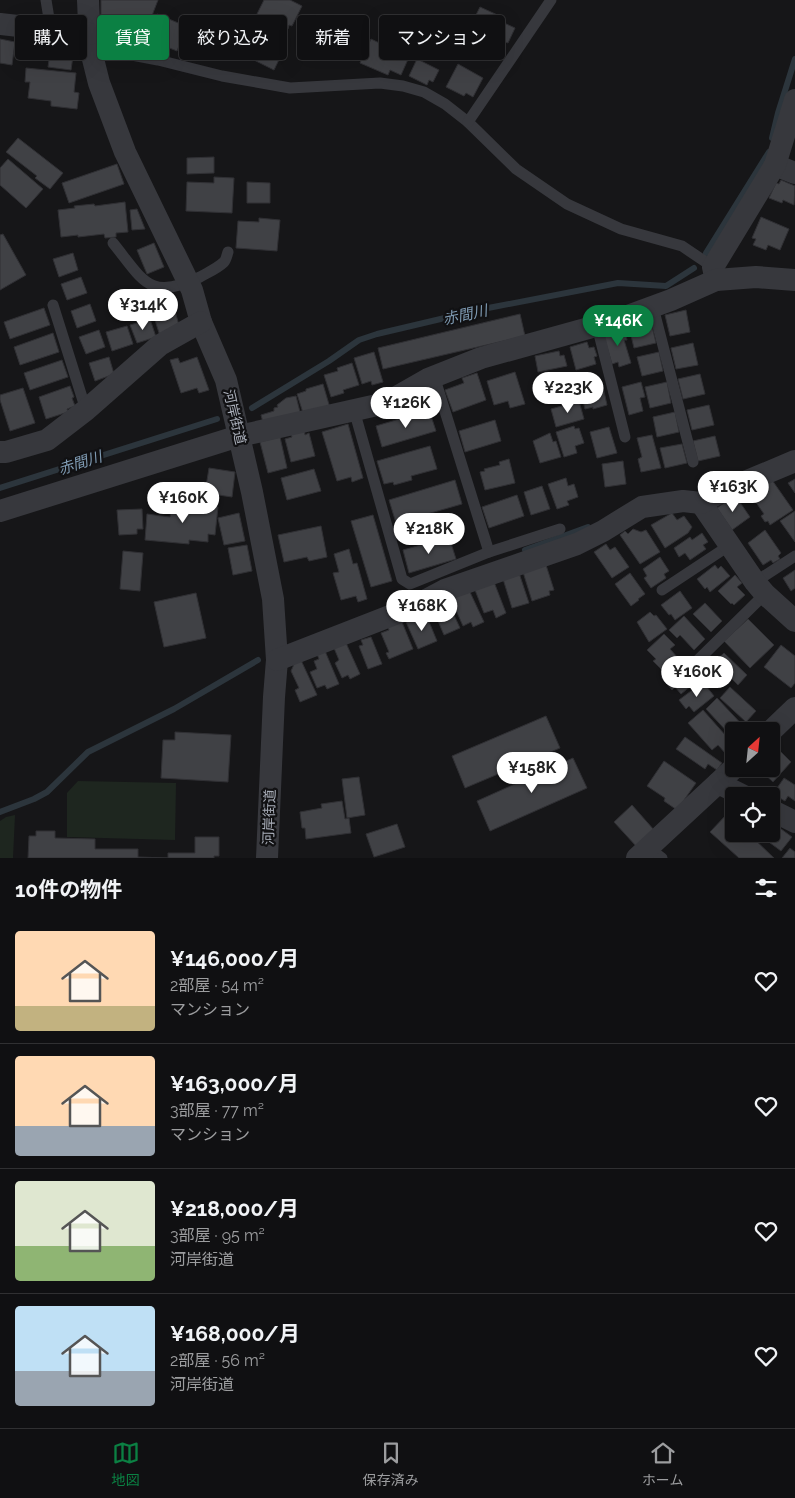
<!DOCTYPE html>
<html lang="ja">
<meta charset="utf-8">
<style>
body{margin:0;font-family:Raleway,"Noto Sans JP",sans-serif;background:#1e1e20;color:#f1f3f6;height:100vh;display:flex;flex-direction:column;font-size:19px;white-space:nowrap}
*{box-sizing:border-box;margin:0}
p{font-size:16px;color:#9c9d9f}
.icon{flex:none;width:28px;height:28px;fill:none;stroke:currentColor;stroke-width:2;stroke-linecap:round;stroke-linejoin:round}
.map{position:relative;height:858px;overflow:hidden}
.sheet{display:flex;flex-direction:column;background:#101012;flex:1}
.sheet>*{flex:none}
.top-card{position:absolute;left:15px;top:15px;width:500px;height:45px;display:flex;gap:10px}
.needle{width:32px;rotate:27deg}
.controls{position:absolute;left:725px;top:722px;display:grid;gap:10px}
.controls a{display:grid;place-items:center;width:55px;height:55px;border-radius:5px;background:#101012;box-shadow:0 5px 20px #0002,0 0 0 1px #303032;font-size:25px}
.price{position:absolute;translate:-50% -42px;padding:0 11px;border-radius:18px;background:#fff;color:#222;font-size:16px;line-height:32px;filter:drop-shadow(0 1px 2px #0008)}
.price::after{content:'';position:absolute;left:50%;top:30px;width:15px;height:11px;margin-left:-8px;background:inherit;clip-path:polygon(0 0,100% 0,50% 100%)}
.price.current{background:#0b8043;color:#fff}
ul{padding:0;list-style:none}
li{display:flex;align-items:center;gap:15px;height:125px;padding:0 15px}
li+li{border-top:1px solid #303032}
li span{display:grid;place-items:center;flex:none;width:140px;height:100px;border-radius:5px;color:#555}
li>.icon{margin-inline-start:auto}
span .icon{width:60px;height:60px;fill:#fffc;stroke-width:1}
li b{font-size:21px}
h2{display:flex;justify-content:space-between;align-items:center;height:60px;padding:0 15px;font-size:21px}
.pill{padding:0 18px;border-radius:5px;background:#101012;box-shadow:0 5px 20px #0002,0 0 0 1px #303032;font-size:18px;line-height:45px}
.pill.current{background:#0b8043;color:#fff}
.dock{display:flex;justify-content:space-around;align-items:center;height:70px;border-top:1px solid #303032;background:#101012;font-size:14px;color:#9c9d9f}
.dock a{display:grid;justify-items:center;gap:2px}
.dock .current{color:#0b8043}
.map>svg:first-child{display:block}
.green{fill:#1e261f}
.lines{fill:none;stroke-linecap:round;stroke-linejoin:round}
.stream{stroke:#2c353c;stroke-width:6}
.building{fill:#404145;stroke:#303034}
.service{stroke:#37383d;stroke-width:11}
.minor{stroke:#37383d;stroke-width:22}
.labels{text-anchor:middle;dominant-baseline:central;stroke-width:4.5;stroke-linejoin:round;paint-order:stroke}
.street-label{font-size:14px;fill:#a8adb8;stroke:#111113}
.water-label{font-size:15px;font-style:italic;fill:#7f9bb3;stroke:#111113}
</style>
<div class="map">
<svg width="795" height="858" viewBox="0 0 795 858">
<rect width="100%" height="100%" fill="#161618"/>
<g class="green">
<path d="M78 781 176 783 175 840 67 837V793Z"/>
<path d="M15 815 13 858H0V821L6 817Z"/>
</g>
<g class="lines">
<g class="stream">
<path d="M772 138 778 113 795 59"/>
<path d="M706 253 769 152"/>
<path d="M252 408 329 361 359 340 377 334 483 309 618 283 666 286 694 268"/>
<path d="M0 488 217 419"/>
<path d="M525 550 588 527"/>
<path d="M0 812 34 799 47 792 88 752 174 709 258 660"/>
</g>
</g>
<g class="building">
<path d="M101 0H158L138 52 114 42 116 38 101 33Z"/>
<path d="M264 0H290L302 6 292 26 289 25 288 29 257 14Z"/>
<path d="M480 7 504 18 502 22 515 28 508 43 503 41 500 47 468 31Z"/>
<path d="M157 14 190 28 185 40 182 38 177 51 147 39Z"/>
<path d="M333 15 352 25 347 34 351 36 342 53 333 48 334 45 321 38Z"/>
<path d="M251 31 285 47 274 70 240 53Z"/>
<path d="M0 39 15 42 12 65 0 63Z"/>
<path d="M371 39 409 57 401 75 390 70 388 75 360 63Z"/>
<path d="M50 53 73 56 71 70 48 67Z"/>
<path d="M417 59 439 70 433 82 429 80 427 85 409 76Z"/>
<path d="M458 64 483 78 473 97 466 93 464 96 446 87Z"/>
<path d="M26 68 76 73 74 92 79 93 77 109 51 106V101L28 98 30 82H25Z"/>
<path d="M18 138 63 173 50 189 35 178 37 176 6 152Z"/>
<path d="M214 157V173L187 174V158Z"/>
<path d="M8 159 43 189 26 208 0 185V168Z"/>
<path d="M117 164 124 184 69 203 62 183Z"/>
<path d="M214 177 234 178 232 213 186 211 187 182 214 183Z"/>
<path d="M781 180 795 186 794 205 783 200 782 203 769 198 776 183 779 184Z"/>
<path d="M247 182 270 183V203H247Z"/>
<path d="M125 202 128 232 116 233V237L105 238 104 234 78 237V235L61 237 58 210 75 208 74 206 94 204 95 206Z"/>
<path d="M137 209 145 229 132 230 130 210Z"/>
<path d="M761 217 789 229 780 250 768 245 766 250 753 245 756 239 752 238Z"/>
<path d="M259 218 280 220 277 251 236 248 238 221 259 222Z"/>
<path d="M3 234 26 275 0 290V235Z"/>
<path d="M154 243 164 267 147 274 137 250Z"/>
<path d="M73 253 78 270 59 277 53 259Z"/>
<path d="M81 277 87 293 67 300 61 284Z"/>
<path d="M90 304 96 321 77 328 71 311Z"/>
<path d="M44 308 50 325 10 339 4 322Z"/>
<path d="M686 310 690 332 670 336 665 315Z"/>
<path d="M175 311 180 329 160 336 154 317Z"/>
<path d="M520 314 525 336 383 369 378 348Z"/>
<path d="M150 319 156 337 137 343 130 325Z"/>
<path d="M651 322 656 343 634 348 629 327Z"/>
<path d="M127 326 133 344 112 351 106 332Z"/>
<path d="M619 328 620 332 625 331 627 340H624L631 363 619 367 618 362 612 364 604 337 608 336 606 332Z"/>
<path d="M99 330 105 347 86 354 79 337Z"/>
<path d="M53 333 59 352 20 365 14 347Z"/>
<path d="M587 342 589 348 594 347 597 356 594 357 596 364 576 370 570 347Z"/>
<path d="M693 343 698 365 676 369 671 348Z"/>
<path d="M559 351 560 356 564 355 567 366 538 372 535 356Z"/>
<path d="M374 352 383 382 372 385 371 381 362 384 354 358Z"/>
<path d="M659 352 663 371 642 376 637 357Z"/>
<path d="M109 357 114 374 95 381 89 363Z"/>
<path d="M197 357 209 390 199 393 197 388 181 393 170 360 178 358 180 363Z"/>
<path d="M62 360 68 377 30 390 24 373Z"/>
<path d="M352 363 359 385 343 390 344 393 331 397 324 375 338 371 337 368Z"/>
<path d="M515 372 525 404 510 408 508 401 494 405 487 381Z"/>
<path d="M477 373 486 400 453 412 445 390 464 383 462 378Z"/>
<path d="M572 374 577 392 546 400 541 382Z"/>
<path d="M700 374 705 394 683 399 678 379Z"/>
<path d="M641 382 645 397 640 398 643 411 629 415 622 387Z"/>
<path d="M667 382 671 403 650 408 645 387Z"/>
<path d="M594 383 595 385H598L599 387H603L607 405 593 409V407L585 409 580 389 585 388 584 385Z"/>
<path d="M323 384 330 408 304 416 297 394 306 391V389Z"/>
<path d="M70 386 74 397 72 398 75 406 67 409 68 412 46 419 39 397Z"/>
<path d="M23 388 35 423 10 431 0 400V395Z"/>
<path d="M296 396 301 416 264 426 261 415 274 411V408L278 407 277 405 286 398Z"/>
<path d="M579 401 584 419 556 427 551 409Z"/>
<path d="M709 405 714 425 692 430 687 410Z"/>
<path d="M429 410 436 431 382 447 376 426Z"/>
<path d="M675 412 679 432 657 437 653 417Z"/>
<path d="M495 420 501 441 465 452 459 431Z"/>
<path d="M348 424 363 478 352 482 351 477 337 481 322 432Z"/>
<path d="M574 426 575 429 579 428 584 443 575 446 577 453 564 457 556 432Z"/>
<path d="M609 427 617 453 597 458 590 432Z"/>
<path d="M304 428 305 435 309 433 315 456 291 462 285 439 292 437 290 432Z"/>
<path d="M550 433 553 442 556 441 561 457 540 463 533 441Z"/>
<path d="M652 435 661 468 641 472 638 459 642 457 637 438Z"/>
<path d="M715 436 720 456 698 461 693 441Z"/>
<path d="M280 437 287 468 268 473 260 442Z"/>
<path d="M682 444 687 463 665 468 660 448Z"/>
<path d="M430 446 437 469 411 476 412 480 394 485 393 482 384 484 377 461Z"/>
<path d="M509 459 515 483 485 490 480 472 485 471 484 469 500 465 499 462Z"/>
<path d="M623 461 626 484 605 487 602 464Z"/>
<path d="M209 468 235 472 232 497 205 493Z"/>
<path d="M314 469 321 491 287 500 281 478Z"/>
<path d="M566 478 568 486 574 484 578 497 567 501 569 505 557 509 548 484Z"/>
<path d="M795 479V493L788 483Z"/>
<path d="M455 480 462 504 396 523 389 500Z"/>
<path d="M772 480 793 510 770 525 768 521 765 522 761 516 764 514 751 495Z"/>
<path d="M542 486 550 509 531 515 524 492Z"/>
<path d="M517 495 524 516 489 528 482 507Z"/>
<path d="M735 495 750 517 732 530 717 508Z"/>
<path d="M172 503 218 507 215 535 208 534V542L189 540V544L145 540 147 514 170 517Z"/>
<path d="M142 509 143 529H137V534L119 535 117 510Z"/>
<path d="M795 511V542L780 521Z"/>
<path d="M239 513 245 541 224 545 218 518Z"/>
<path d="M672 513 677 520 684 516 692 527 688 533 665 548 651 525Z"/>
<path d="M373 515 392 581 371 587 351 521Z"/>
<path d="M321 526 327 557 309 561 307 557 284 562 278 535Z"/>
<path d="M633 529 641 532 646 530 660 552 640 564 620 535 625 531 628 534Z"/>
<path d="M765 530 781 553 778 556 780 559 773 563 771 560 763 565 748 543Z"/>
<path d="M702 533 708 542 703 545 706 549 690 560 685 553 679 557 674 548 690 537 692 540Z"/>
<path d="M449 537 456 559 409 573 403 550Z"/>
<path d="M606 544 610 550 615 547 629 567 612 578 594 552Z"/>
<path d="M247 545 252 571 233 575 228 548Z"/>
<path d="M349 549 353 564 357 563 367 599 358 602 356 596 341 600 333 573 339 572 334 554Z"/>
<path d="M123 551 143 553 140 591 120 589Z"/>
<path d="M660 557 669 571 664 574 666 578 651 588 644 578 647 576 643 569Z"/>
<path d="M546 565 554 590 549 591 550 595 532 601 523 572Z"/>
<path d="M715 565 718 569 721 566 730 576 710 592 707 587 705 589 697 579Z"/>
<path d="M795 570V588L791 591 783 578Z"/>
<path d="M519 573 529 603 512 608 503 579Z"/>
<path d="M630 573 645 594 638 599 639 600 631 606 615 584Z"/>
<path d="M735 575 742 583 737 587 745 595 734 605 732 603 731 604 718 591Z"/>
<path d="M494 582 506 613 496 618 493 610 484 613 475 590Z"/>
<path d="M469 590 484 622 473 627 471 622 463 626 451 599Z"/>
<path d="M680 591 692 608 675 620 671 614 669 615 661 605Z"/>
<path d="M196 593 206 638 164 647 154 602Z"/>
<path d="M447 600 460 628 444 635 438 621 443 618 436 605Z"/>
<path d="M705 603 722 621 711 632 693 614Z"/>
<path d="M650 612 654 616 656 615 667 629 649 642 637 622Z"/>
<path d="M420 616 422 620 427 617 437 641 418 649 406 622Z"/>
<path d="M684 616 705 639 694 650 680 635 677 638 669 630Z"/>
<path d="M748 619 774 645 750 668 724 641Z"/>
<path d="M402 622 413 649 389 659 386 653 389 652 381 633 389 630 388 627Z"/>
<path d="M664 634 675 645 670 649 678 658 664 672 653 661 656 659 647 650Z"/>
<path d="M371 637 382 664 368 669 359 646 363 645 361 640Z"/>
<path d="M346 643 360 674 350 679 348 675 342 678 335 663 339 660 334 648Z"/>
<path d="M781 645 795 656V683L791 688 764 667Z"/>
<path d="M325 651 339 684 327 689 325 685 317 688 310 672 317 669 314 661 319 659 317 654Z"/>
<path d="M724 653 747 675 738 685 732 679 728 684 710 666Z"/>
<path d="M300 658 317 695 300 702 295 690 299 688 291 671 296 660Z"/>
<path d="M679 661 697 681 681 694 675 687 672 690 661 677Z"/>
<path d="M703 682 714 696 694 712 689 706 686 709 679 700Z"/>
<path d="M730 687 756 711 746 722 720 698Z"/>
<path d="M717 698 748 731H734L731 736 706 709Z"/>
<path d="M703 710 734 745V747L726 754 718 745 712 750 688 723Z"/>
<path d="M546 716 560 748 465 788 452 756Z"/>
<path d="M175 732 231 735 228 782 161 778 163 740H175Z"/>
<path d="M685 737 722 763 717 770 708 764 705 769 676 749Z"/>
<path d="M777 748 791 762 773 782 759 769H771V755Z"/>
<path d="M573 758 587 788 490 831 477 801Z"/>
<path d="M664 761 696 783 677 810 664 801 665 798 647 786Z"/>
<path d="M359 777 365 815 347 818 342 779Z"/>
<path d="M784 778 795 785V801L788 796 785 801 773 794Z"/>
<path d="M342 801 345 819 349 818 351 833 306 839 305 828H302L300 812 322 808 321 804Z"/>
<path d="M632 805 654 830 636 846 614 822Z"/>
<path d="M727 814 734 820V834H749L774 858H739L710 832Z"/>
<path d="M773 823 792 837 781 851 758 834H771V825Z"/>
<path d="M397 824 405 847 374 857 366 834Z"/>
<path d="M36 831H55V838L95 839V849H138V857L168 858V853H195V837H219V856H214V858H28L29 836H36Z"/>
<path d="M790 848 795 852V858H782Z"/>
</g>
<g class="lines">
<g class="service">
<path d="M46 0 51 31"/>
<path d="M90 47 158 60 222 76 290 88 380 83 403 86 424 92 445 104 468 122 516 169 567 204 621 229 682 246 713 267"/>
<path d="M468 122 551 0"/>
<path d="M113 243C143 280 149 302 200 277 207 273 218 268 224 262 226 260 227 255 228 252"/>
<path d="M53 305 86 410"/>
<path d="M653 307 693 462"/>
<path d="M597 326 625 437"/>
<path d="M434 376 489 552"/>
<path d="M354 410 402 579 410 584 489 552 560 529"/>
<path d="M755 582 795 556"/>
<path d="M662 590 730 545"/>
<path d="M695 663 765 594"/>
<path d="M649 848 662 858"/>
</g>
<g class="minor">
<path d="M88 0 90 47 99 83 125 152 192 290 201 322 226 380 252 492 273 599 277 660 274 697 267 858"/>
<path d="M0 24 90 34"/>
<path d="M775 165 795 173"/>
<path d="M716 280 713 267 775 165 795 100"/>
<path d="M0 452H6L47 440 86 410 160 345 201 322"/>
<path d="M701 503 755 582 765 594 795 621"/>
<path d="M0 511 239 436 386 403 428 379 481 358 614 321 671 300 716 280 756 277 795 280"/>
<path d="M277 660 413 607 445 590 577 544 603 531 642 507 683 501 701 503 721 492 795 461"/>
<path d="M771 731 795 708"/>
<path d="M734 768 718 783 744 796"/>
<path d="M771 810 795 822"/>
<path d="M637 858 718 783"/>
</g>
</g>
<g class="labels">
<g class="street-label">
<text transform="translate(235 417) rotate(77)">河岸街道</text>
<text transform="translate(269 817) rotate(-88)">河岸街道</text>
</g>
<g class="water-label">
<text transform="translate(465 315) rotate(-12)">赤間川</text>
<text transform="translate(80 463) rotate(-18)">赤間川</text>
</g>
</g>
</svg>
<div class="controls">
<a><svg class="needle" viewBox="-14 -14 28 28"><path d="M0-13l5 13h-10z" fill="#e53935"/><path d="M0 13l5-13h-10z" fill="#9c9d9f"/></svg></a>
<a><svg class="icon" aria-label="locate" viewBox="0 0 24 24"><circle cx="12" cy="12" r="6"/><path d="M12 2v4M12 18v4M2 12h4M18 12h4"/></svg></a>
</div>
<b class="price" style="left:143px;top:331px">¥314K</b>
<b class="price current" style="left:618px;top:347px">¥146K</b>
<b class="price" style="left:568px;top:414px">¥223K</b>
<b class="price" style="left:406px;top:429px">¥126K</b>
<b class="price" style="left:733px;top:513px">¥163K</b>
<b class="price" style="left:183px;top:524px">¥160K</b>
<b class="price" style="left:429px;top:555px">¥218K</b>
<b class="price" style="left:422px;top:632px">¥168K</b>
<b class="price" style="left:697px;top:698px">¥160K</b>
<b class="price" style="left:532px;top:794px">¥158K</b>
<div class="top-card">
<a class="pill">購入</a>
<a class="pill current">賃貸</a>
<a class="pill">絞り込み</a>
<a class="pill">新着</a>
<a class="pill">マンション</a>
</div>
</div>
<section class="sheet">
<h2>10件の物件<svg class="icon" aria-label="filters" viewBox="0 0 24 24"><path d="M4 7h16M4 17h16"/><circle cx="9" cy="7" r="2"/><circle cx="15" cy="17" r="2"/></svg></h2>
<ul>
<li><span style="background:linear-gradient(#ffd9b3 75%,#c2b280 0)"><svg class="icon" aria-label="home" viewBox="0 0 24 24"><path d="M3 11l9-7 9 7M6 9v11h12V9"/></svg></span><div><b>¥146,000/月</b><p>2部屋 · 54 m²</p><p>マンション</p></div><svg class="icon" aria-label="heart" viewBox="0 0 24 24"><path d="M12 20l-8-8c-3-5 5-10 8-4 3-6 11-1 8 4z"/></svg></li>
<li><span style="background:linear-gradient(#ffd9b3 70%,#9aa5b1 0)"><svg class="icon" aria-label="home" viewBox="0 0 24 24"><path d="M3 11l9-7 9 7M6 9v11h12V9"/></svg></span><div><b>¥163,000/月</b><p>3部屋 · 77 m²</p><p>マンション</p></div><svg class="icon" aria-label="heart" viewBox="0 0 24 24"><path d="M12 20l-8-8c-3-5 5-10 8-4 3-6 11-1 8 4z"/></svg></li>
<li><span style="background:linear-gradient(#dfe7d0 65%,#8fb573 0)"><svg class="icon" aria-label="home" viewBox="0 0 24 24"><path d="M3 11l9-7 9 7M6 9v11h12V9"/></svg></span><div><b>¥218,000/月</b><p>3部屋 · 95 m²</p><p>河岸街道</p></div><svg class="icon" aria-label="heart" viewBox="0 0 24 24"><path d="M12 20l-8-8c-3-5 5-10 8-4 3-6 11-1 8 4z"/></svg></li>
<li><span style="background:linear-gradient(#bfe0f5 65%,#9aa5b1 0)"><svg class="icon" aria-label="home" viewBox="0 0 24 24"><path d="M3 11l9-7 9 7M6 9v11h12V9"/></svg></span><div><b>¥168,000/月</b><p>2部屋 · 56 m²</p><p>河岸街道</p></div><svg class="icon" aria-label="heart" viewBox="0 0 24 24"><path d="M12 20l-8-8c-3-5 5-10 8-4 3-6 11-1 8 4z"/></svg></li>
</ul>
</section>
<nav class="dock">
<a class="current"><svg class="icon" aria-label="map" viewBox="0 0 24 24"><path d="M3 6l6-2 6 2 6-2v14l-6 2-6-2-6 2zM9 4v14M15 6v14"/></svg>地図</a>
<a><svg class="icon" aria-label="saved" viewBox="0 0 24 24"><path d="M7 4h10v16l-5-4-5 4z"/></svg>保存済み</a>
<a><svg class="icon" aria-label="home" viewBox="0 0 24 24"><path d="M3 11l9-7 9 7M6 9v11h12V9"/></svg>ホーム</a>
</nav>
